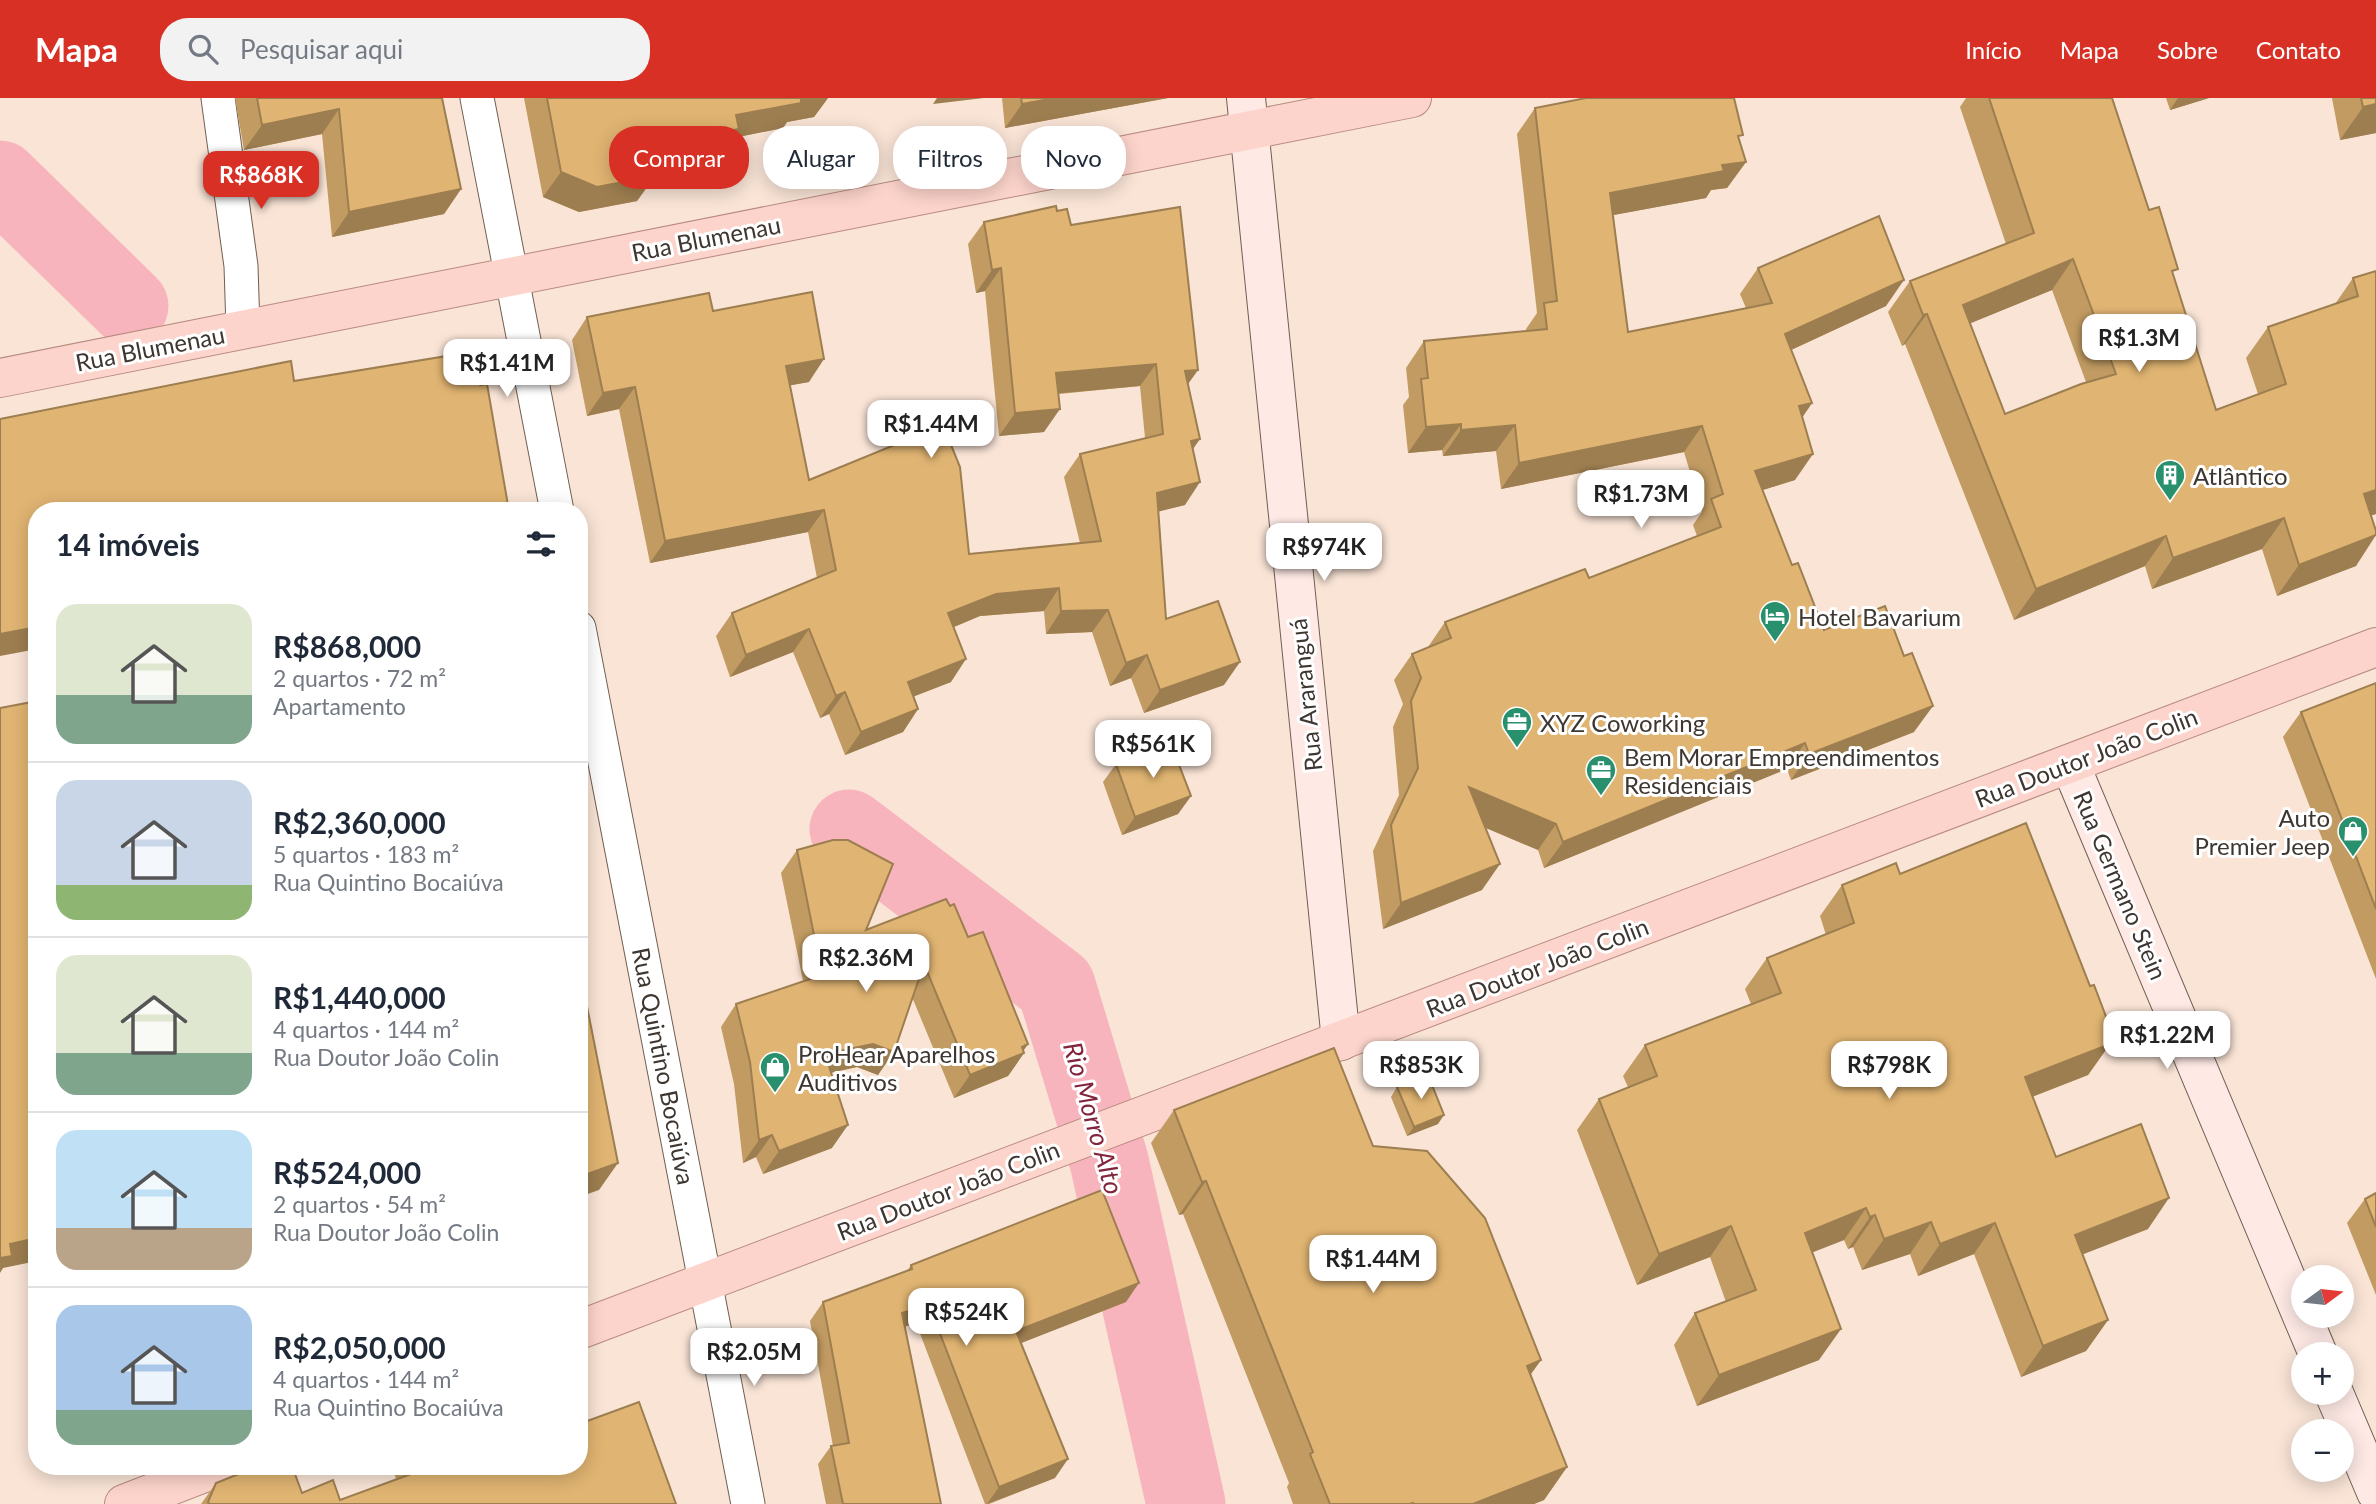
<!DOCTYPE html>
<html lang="pt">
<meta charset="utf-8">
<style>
body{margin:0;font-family:Lato,sans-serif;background:#f2f2f3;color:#1f2937;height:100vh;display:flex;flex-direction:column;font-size:26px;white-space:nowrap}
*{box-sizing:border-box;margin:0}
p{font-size:23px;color:#747a83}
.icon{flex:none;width:38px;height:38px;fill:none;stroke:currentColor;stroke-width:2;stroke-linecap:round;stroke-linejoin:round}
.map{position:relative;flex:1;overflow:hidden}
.details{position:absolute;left:28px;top:404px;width:560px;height:973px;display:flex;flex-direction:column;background:#fff;border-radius:28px;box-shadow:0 4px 18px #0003}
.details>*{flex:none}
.guide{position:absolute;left:609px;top:28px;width:665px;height:63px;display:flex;gap:14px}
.needle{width:46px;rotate:75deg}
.buttons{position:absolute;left:2291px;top:1167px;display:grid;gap:14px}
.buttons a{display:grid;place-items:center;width:63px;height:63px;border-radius:50%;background:#fff;box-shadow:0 4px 18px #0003;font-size:35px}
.price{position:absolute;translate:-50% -60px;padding:0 16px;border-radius:14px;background:#fff;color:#222;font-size:23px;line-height:46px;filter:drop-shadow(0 2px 4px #0008)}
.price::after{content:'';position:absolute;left:50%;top:42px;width:21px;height:16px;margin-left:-10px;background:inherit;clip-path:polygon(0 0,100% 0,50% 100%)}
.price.active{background:#d93025;color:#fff}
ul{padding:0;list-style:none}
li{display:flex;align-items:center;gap:21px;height:175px;padding:0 28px}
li+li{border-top:2px solid #e0e1e3}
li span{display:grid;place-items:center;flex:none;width:196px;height:140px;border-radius:21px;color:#555}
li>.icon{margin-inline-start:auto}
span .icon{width:84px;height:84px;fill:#fffc;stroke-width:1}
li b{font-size:30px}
h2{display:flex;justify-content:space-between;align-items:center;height:84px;padding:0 28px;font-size:30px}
.chip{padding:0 24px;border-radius:28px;background:#fff;box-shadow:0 4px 18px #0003;font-size:24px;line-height:63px}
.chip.active{background:#d93025;color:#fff}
header{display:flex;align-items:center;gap:42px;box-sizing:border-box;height:98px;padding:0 35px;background:#d93025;color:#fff}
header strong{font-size:33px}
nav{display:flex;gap:38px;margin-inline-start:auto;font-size:24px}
.search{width:490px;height:63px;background:#f2f2f3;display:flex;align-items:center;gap:18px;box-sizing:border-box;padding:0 24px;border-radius:28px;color:#747a83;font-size:26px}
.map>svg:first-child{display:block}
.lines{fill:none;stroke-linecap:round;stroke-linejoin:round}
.river{stroke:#f7b4bd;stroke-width:79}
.street-casing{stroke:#6f5e52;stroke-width:35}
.secondary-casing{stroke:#6f5e52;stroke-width:40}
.primary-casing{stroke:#b88a7f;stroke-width:40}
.street{stroke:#fff;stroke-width:33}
.secondary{stroke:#fee9e5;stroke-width:38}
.primary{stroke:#fcd4cb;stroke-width:38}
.wall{fill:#c19b62;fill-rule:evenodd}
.shaded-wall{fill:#9d7e50}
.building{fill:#e0b472;stroke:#9d7e50;stroke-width:2;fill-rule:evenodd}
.labels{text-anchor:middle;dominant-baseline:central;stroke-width:6;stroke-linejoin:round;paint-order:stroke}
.street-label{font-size:24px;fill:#3e3630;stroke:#fff}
.poi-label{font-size:24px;fill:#3e3630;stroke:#fff;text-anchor:start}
.water-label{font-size:26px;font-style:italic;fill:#82243c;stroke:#fff}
</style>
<header>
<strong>Mapa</strong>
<div class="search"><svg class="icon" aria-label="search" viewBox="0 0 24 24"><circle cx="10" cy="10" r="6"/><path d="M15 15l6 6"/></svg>Pesquisar aqui</div>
<nav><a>Início</a><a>Mapa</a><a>Sobre</a><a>Contato</a></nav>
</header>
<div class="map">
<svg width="2376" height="1406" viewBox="0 0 2376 1406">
<rect width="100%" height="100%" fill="#f9e4d6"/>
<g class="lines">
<g class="river">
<path d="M0 82 129 208"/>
<path d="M849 731 1056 888 1109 1063 1186 1406"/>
</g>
<g class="street-casing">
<g id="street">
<path d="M218 0 241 168 243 231"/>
<path d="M477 0 557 413"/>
<path d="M579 530 748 1406"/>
</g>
</g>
<g class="secondary-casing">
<g id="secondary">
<path d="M1246 0 1341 943"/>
<path d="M2070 666 2318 1256"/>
<path d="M2334 1295 2376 1394"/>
</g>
</g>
<g class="primary-casing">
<g id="primary">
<path d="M0 280 1412 0"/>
<path d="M579 1232 2376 549"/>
<path d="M124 1406 222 1368"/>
</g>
</g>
<use href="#street" class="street"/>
<use href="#secondary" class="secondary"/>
<use href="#primary" class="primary"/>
</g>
<g class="wall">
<path d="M235 0H442L461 91 444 116 332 139 322 36 244 52Z"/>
<path d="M524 0H828L814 19 787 24 783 30 733 40 721 57 653 69 655 78 637 103 579 114 543 99Z"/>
<path d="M1002 0H1168L1005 30Z"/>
<path d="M1966 0H2112L2149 112 2174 178 2216 312 2258 296 2246 260 2268 229 2335 206 2353 180 2376 173V416L2371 417 2356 468 2277 498 2262 451 2152 491 2145 468 2014 522 1905 246 1902 248 1888 214 1910 183 2006 146 1960 9ZM2052 192 2086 284 2005 316 1970 225Z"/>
<path d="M2166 0H2209L2170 12Z"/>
<path d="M2332 0H2376V35L2340 42Z"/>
<path d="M1535 10 1739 43 1746 64 1727 90 1711 92 1706 100 1613 117 1628 234 1746 210 1740 196 1758 170 1886 208 1791 252 1812 305 1802 320 1795 382 1762 392 1792 467 1824 532 1914 634 1791 682 1787 671 1544 770 1538 752 1486 730 1482 792 1383 831 1373 753 1399 697 1393 629 1403 606 1394 582 1412 556 1428 549 1445 524 1589 480 1697 438 1693 427 1702 414 1684 354 1501 391 1496 353 1443 358 1442 352 1408 355 1403 307 1409 299 1406 270 1424 243 1526 233V231L1537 215 1517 36Z"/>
<path d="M1057 113 1198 272 1188 286 1193 352 1185 407 1158 413 1166 521 1224 587 1144 615 1131 580 1110 588 1092 534 1046 536 1044 513 980 518 954 529 951 584 914 598 918 611 903 634 845 657 829 616 820 620 793 554 730 579 716 538 732 515 817 480 808 434 650 465 619 311 587 318 572 242 587 219 713 213 809 284 790 287 809 382 969 456 1080 445 1064 379 1080 356 1145 340 1140 288 1059 296 1044 334 999 338 985 193 976 195 968 146 984 124Z"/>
<path d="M2376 585V881L2283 639 2301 614Z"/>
<path d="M1116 666 1191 698 1178 716 1122 737 1103 684Z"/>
<path d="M797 752 866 832 968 839 1028 946 1023 953 1024 955 1008 978 954 1000 912 899 878 977 857 969 831 975 832 1050 763 1076 756 1059 743 1065 734 986 721 929 736 906 803 883 781 775Z"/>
<path d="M1900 776 2090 888 2110 929 2106 935 2110 946 2088 977 2032 999 2056 1059 2148 1131 2082 1156 2108 1222 2086 1253 2021 1279 1974 1156 1918 1178 1910 1156 1862 1172 1853 1149 1848 1151 1844 1142 1812 1154 1819 1262 1697 1308 1674 1247 1695 1215 1726 1204 1710 1159 1637 1187 1577 1032 1599 1001 1628 989 1623 978 1645 947 1751 906 1745 891 1767 860 1826 837 1820 818 1842 787Z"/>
<path d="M1397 989 1438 1026 1407 1038 1391 999Z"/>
<path d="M1174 1012 1373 1048 1541 1262 1531 1276 1567 1369 1544 1402 1534 1406H1293L1287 1389 1289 1385 1183 1116 1179 1117 1151 1045Z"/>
<path d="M2376 1095V1197L2347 1125 2365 1101Z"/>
<path d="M911 1167 1126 1204 1021 1245 1055 1380 989 1406H985L916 1225 905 1229 941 1406H826L818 1366 831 1348H833L810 1223 823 1204 907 1173Z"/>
<path d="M392 1368H579L676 1406H201L216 1385 302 1395 340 1402 396 1381Z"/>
</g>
<g class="shaded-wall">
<path d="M801 0H828L814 19 787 24 783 30 733 40 721 57 632 73 649 47 736 17Z"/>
<path d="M937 0H984L933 6Z"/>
<path d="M1055 0H1168L1005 30 1022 6Z"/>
<path d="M2178 0H2209L2170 12Z"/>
<path d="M2376 6V35L2340 42 2363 9Z"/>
<path d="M339 11 322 36 244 52 262 27Z"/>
<path d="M1746 64 1727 90 1711 92 1706 100 1592 121 1610 95 1722 67Z"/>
<path d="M561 74 655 78 637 103 579 114 543 99Z"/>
<path d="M461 91 444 116 332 139 349 114Z"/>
<path d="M2073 161 2052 192 1942 237 1963 207Z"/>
<path d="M1001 170 985 193 976 195 992 172Z"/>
<path d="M1904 182 1886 208 1767 263 1785 236Z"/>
<path d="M1927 216 1905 246 1902 248 1923 217Z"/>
<path d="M824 261 809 284 771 291 786 268Z"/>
<path d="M1156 266 1140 288 1041 297 1056 275Z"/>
<path d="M1198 272 1182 294 1185 273Z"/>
<path d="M635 289 619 311 587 318 603 295Z"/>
<path d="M1812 305 1794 331 1799 308Z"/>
<path d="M1060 311 1044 334 999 338 1015 315Z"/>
<path d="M1461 326 1442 352 1408 355 1426 329Z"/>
<path d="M1515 327 1496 353 1443 358 1461 332Z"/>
<path d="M1702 328 1684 354 1501 391 1519 365Z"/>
<path d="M1200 341 1184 364 1191 343Z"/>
<path d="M1813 356 1795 382 1737 400 1755 373Z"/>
<path d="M1200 384 1185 407 1141 418 1157 395Z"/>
<path d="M2376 392V416L2343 427 2364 396Z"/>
<path d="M824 412 808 434 650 465 665 443Z"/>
<path d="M2284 420 2262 451 2152 491 2173 460Z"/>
<path d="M2376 437 2356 468 2277 498 2299 467Z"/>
<path d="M2166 438 2145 468 2014 522 2036 491Z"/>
<path d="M1059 490 1044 513 980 518 932 538 948 515 996 496Z"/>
<path d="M1108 512 1092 534 1046 536 1061 513Z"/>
<path d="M37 529V551L0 558V536Z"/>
<path d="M809 531 793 554 730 579 746 557Z"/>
<path d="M1147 557 1131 580 1110 588 1126 565Z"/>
<path d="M966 561 951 584 892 607 908 584Z"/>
<path d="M1240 564 1224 587 1144 615 1160 592Z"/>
<path d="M845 594 829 616 820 620 836 598Z"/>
<path d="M1933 608 1914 634 1791 682 1809 656Z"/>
<path d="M918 611 903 634 845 657 861 634Z"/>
<path d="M1805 645 1787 671 1544 770 1563 744Z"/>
<path d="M1469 689 1556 726 1538 752 1451 715Z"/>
<path d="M1191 698 1178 716 1122 737 1135 719Z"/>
<path d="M1500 766 1482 792 1383 831 1401 805Z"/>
<path d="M2110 929 2095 952 2110 946 2088 977 2003 1010 2025 979 2105 932Z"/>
<path d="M873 946 894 954 878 977 857 969 809 979 825 956Z"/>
<path d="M1028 946 1021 956 1024 955 1008 978 954 1000 970 977Z"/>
<path d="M1444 1017 1438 1026 1407 1038 1414 1029Z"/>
<path d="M848 1027 832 1050 763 1076 779 1053Z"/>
<path d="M772 1037 756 1059 743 1065 759 1042Z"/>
<path d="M618 1065 599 1092 579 1099V1079Z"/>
<path d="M1206 1083 1183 1116 1179 1117 1202 1084Z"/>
<path d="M2169 1100 2148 1131 2053 1168 2075 1137Z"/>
<path d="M1866 1110 1844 1142 1783 1166 1805 1135Z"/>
<path d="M1875 1117 1853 1149 1848 1151 1870 1119Z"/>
<path d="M1931 1124 1910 1156 1862 1172 1884 1141Z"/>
<path d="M1995 1125 1974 1156 1918 1178 1940 1146Z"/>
<path d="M1731 1128 1710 1159 1637 1187 1659 1156Z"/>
<path d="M37 1140V1163L3 1170 0 1175V1159L10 1146Z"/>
<path d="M1139 1185 1126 1204 1003 1252 1016 1233Z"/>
<path d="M929 1207 916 1225 889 1233 902 1215Z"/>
<path d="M2108 1222 2086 1253 2021 1279 2043 1248Z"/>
<path d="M1841 1231 1819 1262 1697 1308 1719 1277Z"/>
<path d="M1541 1262 1517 1295 1527 1268Z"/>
<path d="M1068 1361 1055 1380 987 1406 999 1389Z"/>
<path d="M1567 1369 1544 1402 1534 1406H1473Z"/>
</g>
<g class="building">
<path d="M257 0H442L461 91 349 114 339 11 262 27Z"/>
<path d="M547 0H801V5L736 17 739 31 649 47 655 78 597 89 561 74Z"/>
<path d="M1021 0H1055L1022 6Z"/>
<path d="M1586 0H1734L1743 37 1738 38 1746 64 1722 67 1724 73 1610 95 1628 234 1772 205 1758 170 1879 118 1904 182 1785 236 1812 305 1799 308 1813 356 1755 373 1792 467 1798 465 1824 532 1885 508 1904 558 1912 555 1933 608 1809 656 1805 645 1563 744 1556 726 1469 689 1500 766 1401 805 1391 727 1418 670 1411 603 1421 580 1412 556 1451 540 1445 524 1585 471 1589 480 1721 429 1711 401 1723 396 1702 328 1519 365 1515 327 1461 332V326L1426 329 1421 281 1428 280 1424 243 1547 231 1544 205 1557 203 1535 10Z"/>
<path d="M1989 0H2112L2149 112 2159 109 2178 171 2172 173 2216 312 2286 286 2268 229 2358 198 2353 180 2376 173V392L2364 396 2376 433V437L2299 467 2284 420 2173 460 2166 438 2036 491 1927 216 1923 217 1910 183 2034 135ZM2073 161 2116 276 2081 286 2005 316 1963 207Z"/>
<path d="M2361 0H2376V6L2363 9Z"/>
<path d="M1056 108 1057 113 1067 111 1071 127 1180 109 1198 272 1185 273 1200 341 1191 343 1200 384 1157 395 1166 521 1218 503 1240 564 1160 592 1147 557 1126 565 1108 512 1061 513 1059 490 996 496 948 515 966 561 908 584 918 611 861 634 845 594 836 598 809 531 746 557 732 515 836 472 824 412 665 443 635 289 603 295 587 219 709 195 713 213 812 194 824 261 786 268 809 382 943 327 960 369 969 456 1101 443 1080 356 1163 336 1156 266 1056 275 1060 311 1015 315 1001 170 992 172 984 124Z"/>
<path d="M447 258 448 262 463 259 466 275 478 273 480 287 487 286 509 413H37V529L0 536V321L291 263 294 283Z"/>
<path d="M2376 585V811L2301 614Z"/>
<path d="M37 603V1140L10 1146 12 1158 0 1160V610Z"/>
<path d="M1171 646 1191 698 1135 719 1116 666Z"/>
<path d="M2026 725 2090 888 2094 887 2110 929 2105 932 2110 946 2025 979 2056 1059 2141 1026 2169 1100 2075 1137 2108 1222 2043 1248 1995 1125 1940 1146 1931 1124 1884 1141 1875 1117 1870 1119 1866 1110 1805 1135 1841 1231 1719 1277 1695 1215 1756 1192 1731 1128 1659 1156 1599 1001 1657 978 1645 947 1781 895 1767 860 1854 825 1842 787 1896 765 1900 776Z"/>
<path d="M833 742H848L893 766 866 832 946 801 950 808 954 806 968 839 983 834 1028 946 1022 949 1024 955 970 977 924 866 894 954 873 946 825 956 848 1027 779 1053 772 1037 759 1042 750 964 736 906 822 877 797 752Z"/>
<path d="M579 868 618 1065 579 1079Z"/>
<path d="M1334 950 1373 1048 1427 1053 1485 1120 1541 1262 1527 1268 1567 1369 1473 1406H1414L1413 1405 1410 1406H1330L1310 1356 1313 1354 1206 1083 1202 1084 1174 1012Z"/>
<path d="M1428 977 1444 1017 1414 1029 1397 989Z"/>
<path d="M1102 1092 1139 1185 1016 1233 1068 1361 999 1389 929 1207 902 1215 941 1406H843L831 1348 849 1345 823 1204 912 1171 911 1167Z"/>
<path d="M2376 1095V1129L2365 1101Z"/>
<path d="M639 1304 676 1406H209L208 1404 216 1385 259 1368H292L302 1395 333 1382 340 1402 422 1372 421 1368H579V1326Z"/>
</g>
<defs>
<g id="building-pin" transform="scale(1.575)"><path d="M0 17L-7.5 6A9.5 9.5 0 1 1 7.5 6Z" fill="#28906d" stroke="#fff"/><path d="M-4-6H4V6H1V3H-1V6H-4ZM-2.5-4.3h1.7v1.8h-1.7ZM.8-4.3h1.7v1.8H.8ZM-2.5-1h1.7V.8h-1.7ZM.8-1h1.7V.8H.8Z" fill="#fff"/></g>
<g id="hotel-pin" transform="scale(1.575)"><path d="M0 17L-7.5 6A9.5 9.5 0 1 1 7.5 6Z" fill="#28906d" stroke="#fff"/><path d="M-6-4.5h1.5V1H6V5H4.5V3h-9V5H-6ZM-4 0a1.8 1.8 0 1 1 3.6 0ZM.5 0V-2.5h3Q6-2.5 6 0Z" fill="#fff"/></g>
<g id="office-pin" transform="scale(1.575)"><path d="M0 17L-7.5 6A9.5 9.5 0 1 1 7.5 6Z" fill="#28906d" stroke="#fff"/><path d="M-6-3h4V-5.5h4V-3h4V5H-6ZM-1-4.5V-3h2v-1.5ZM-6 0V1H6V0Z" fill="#fff"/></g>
<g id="shop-pin" transform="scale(1.575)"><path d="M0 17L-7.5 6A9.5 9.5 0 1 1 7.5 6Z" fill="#28906d" stroke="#fff"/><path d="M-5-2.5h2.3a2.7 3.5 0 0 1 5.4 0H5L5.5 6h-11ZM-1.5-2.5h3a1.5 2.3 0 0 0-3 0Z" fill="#fff"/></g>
</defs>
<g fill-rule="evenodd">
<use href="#building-pin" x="2170" y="377"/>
<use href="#hotel-pin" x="1775" y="518"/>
<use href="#office-pin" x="1517" y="624"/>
<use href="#office-pin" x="1601" y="672"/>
<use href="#shop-pin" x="2353" y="733"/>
<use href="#shop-pin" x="775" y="969"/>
</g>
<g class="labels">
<g class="street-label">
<text transform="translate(706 140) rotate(-11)">Rua Blumenau</text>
<text transform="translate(150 250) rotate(-11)">Rua Blumenau</text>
<text transform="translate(1305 597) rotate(-96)">Rua Araranguá</text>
<text transform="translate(2086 659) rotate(-21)">Rua Doutor João Colin</text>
<text transform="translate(2121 787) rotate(67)">Rua Germano Stein</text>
<text transform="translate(1537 869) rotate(-21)">Rua Doutor João Colin</text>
<text transform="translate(664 968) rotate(79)">Rua Quintino Bocaiúva</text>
<text transform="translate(948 1092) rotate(-21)">Rua Doutor João Colin</text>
</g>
<g class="poi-label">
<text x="2193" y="377">Atlântico</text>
<text x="1798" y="518">Hotel Bavarium</text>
<text x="1540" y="624">XYZ Coworking</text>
<text x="1624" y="658">Bem Morar Empreendimentos<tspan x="1624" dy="28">Residenciais</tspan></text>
<text x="2330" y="719" text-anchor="end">Auto<tspan x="2330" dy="28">Premier Jeep</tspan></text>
<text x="798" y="955">ProHear Aparelhos<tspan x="798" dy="28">Auditivos</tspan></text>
</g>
<g class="water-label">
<text transform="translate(1094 1020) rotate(74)">Rio Morro Alto</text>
</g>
</g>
</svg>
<div class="buttons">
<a><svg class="needle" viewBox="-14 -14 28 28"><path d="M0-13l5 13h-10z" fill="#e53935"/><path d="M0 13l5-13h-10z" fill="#747a83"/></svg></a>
<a>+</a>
<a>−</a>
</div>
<b class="price active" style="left:261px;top:113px">R$868K</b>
<b class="price" style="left:2139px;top:276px">R$1.3M</b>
<b class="price" style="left:507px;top:301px">R$1.41M</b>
<b class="price" style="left:931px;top:362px">R$1.44M</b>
<b class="price" style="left:1641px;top:432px">R$1.73M</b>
<b class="price" style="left:1324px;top:485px">R$974K</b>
<b class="price" style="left:1153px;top:682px">R$561K</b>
<b class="price" style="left:866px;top:896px">R$2.36M</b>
<b class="price" style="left:2167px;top:973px">R$1.22M</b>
<b class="price" style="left:1421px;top:1003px">R$853K</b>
<b class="price" style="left:1889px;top:1003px">R$798K</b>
<b class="price" style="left:1373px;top:1197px">R$1.44M</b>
<b class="price" style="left:966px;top:1250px">R$524K</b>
<b class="price" style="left:754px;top:1290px">R$2.05M</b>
<div class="guide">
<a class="chip active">Comprar</a>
<a class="chip">Alugar</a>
<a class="chip">Filtros</a>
<a class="chip">Novo</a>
</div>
<section class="details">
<h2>14 imóveis<svg class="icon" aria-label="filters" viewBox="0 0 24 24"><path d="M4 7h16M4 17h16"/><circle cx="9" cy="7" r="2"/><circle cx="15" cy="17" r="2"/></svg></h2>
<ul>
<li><span style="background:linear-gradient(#dfe7d0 65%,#7fa58c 0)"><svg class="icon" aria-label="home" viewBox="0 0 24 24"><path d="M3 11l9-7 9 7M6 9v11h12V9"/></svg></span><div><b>R$868,000</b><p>2 quartos · 72 m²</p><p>Apartamento</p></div></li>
<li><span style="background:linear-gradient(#c9d6e8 75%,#8fb573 0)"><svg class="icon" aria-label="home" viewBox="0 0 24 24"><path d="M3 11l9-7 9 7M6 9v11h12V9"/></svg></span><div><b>R$2,360,000</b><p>5 quartos · 183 m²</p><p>Rua Quintino Bocaiúva</p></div></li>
<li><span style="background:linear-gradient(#dfe7d0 70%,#7fa58c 0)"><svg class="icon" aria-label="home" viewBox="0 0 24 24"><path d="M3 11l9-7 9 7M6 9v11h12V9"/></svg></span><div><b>R$1,440,000</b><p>4 quartos · 144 m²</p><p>Rua Doutor João Colin</p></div></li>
<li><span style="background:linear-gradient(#bfe0f5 70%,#b9a48a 0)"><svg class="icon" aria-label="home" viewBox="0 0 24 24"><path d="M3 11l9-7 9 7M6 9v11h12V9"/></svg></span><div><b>R$524,000</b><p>2 quartos · 54 m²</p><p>Rua Doutor João Colin</p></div></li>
<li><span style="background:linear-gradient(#a9c7e8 75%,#7fa58c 0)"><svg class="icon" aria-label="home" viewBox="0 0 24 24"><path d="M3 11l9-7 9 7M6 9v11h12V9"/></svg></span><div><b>R$2,050,000</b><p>4 quartos · 144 m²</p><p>Rua Quintino Bocaiúva</p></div></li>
</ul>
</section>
</div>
